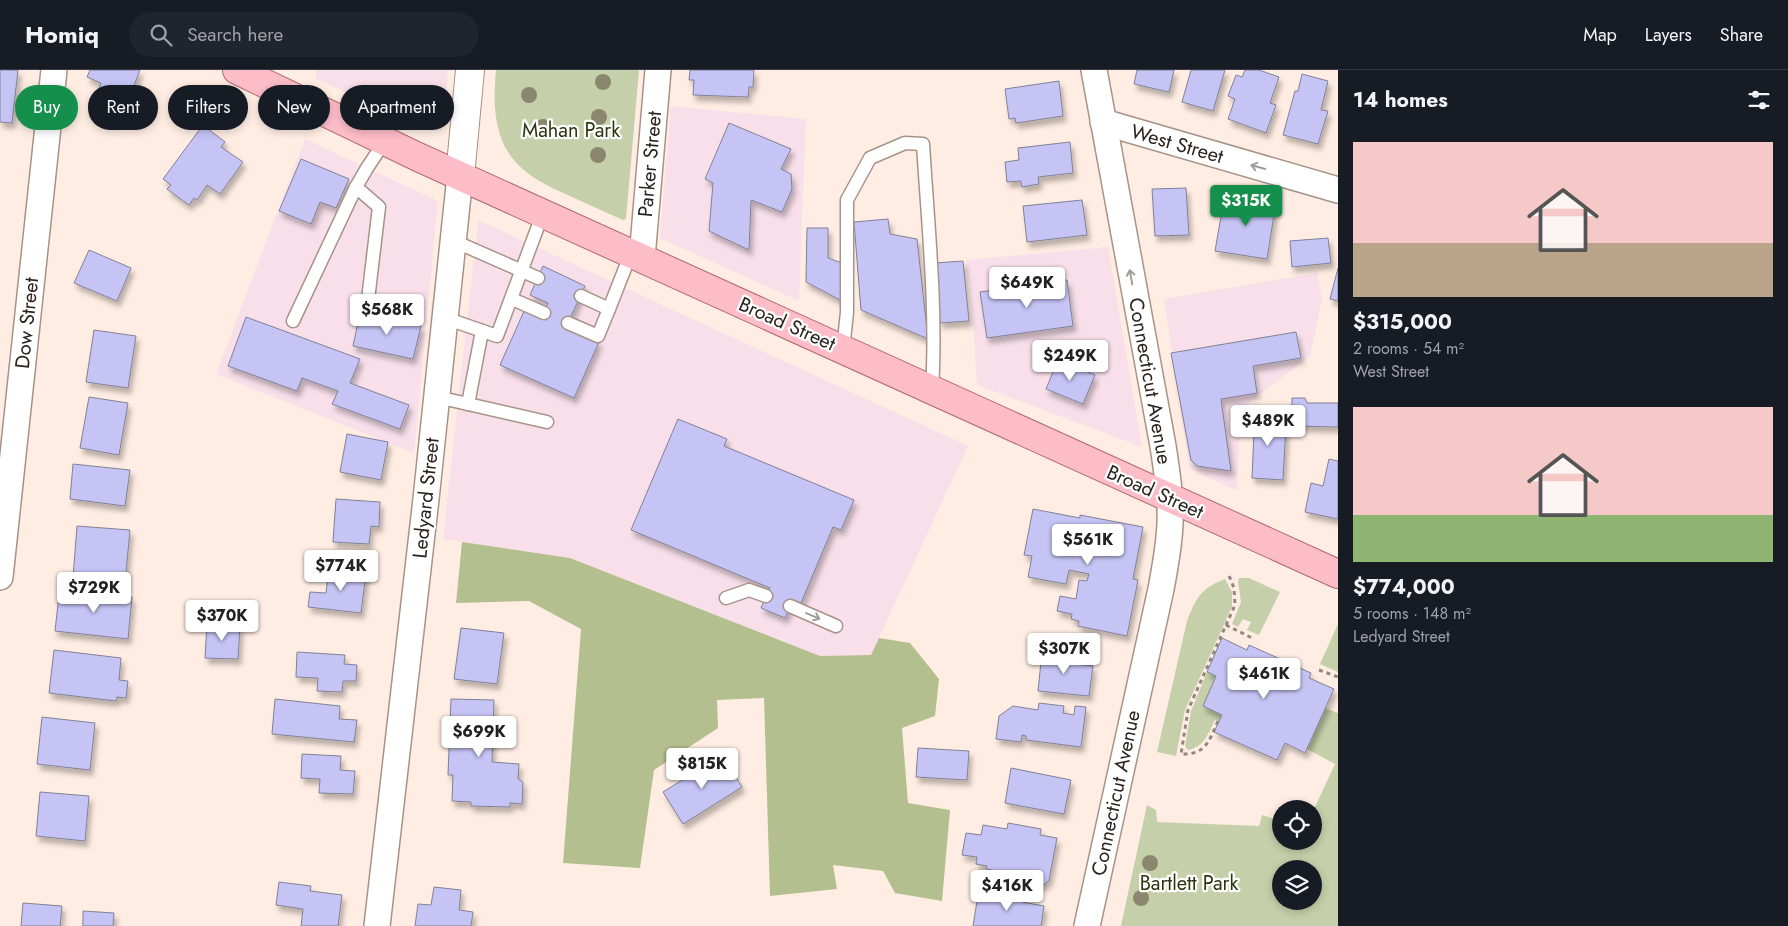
<!DOCTYPE html>
<meta charset="utf-8">
<style>
body{margin:0;font-family:Jost,sans-serif;background:#20242c;color:#f1f3f6;height:100vh;display:flex;flex-direction:column;font-size:19px;white-space:nowrap}
*{box-sizing:border-box;margin:0}
p{font-size:16px;color:#9ea1a6}
.icon{flex:none;width:28px;height:28px;fill:none;stroke:currentColor;stroke-width:2;stroke-linecap:round;stroke-linejoin:round}
.map{position:relative;flex:1;overflow:hidden}
.side{display:flex;flex-direction:column;background:#171b24;width:450px}
.side>*{flex:none}
.guide{position:absolute;left:15px;top:15px;width:475px;height:45px;display:flex;gap:10px}
.fabs{position:absolute;left:1272px;top:730px;display:grid;gap:10px}
.fabs a{display:grid;place-items:center;width:50px;height:50px;border-radius:50%;background:#171b24;box-shadow:0 2px 8px #0003;font-size:25px}
.price{position:absolute;translate:-50% -42px;padding:0 11px;border-radius:5px;background:#fff;color:#222;font-size:16px;line-height:32px;filter:drop-shadow(0 1px 2px #0008)}
.price::after{content:'';position:absolute;left:50%;top:30px;width:15px;height:11px;margin-left:-8px;background:inherit;clip-path:polygon(0 0,100% 0,50% 100%)}
.price.active{background:#15904c;color:#fff}
ul{padding:0;list-style:none}
li{display:grid;align-content:center;gap:10px;height:265px;padding:0 15px}
li span{display:grid;place-items:center;height:155px;border-radius:0px;color:#555}
li>.icon{margin-inline-start:auto}
span .icon{width:90px;height:90px;fill:#fffc;stroke-width:1}
li b{font-size:21px}
h2{display:flex;justify-content:space-between;align-items:center;height:60px;padding:0 15px;font-size:21px}
.chip{padding:0 18px;border-radius:22px;background:#171b24;box-shadow:0 2px 8px #0003;font-size:18px;line-height:45px}
.chip.active{background:#15904c;color:#fff}
header{display:flex;align-items:center;gap:30px;box-sizing:border-box;height:70px;padding:0 25px;background:#171b24;border-bottom:1px solid #363941}
header strong{font-size:24px}
nav{display:flex;gap:28px;margin-inline-start:auto;font-size:18px}
.search{width:350px;height:45px;background:#20242c;display:flex;align-items:center;gap:12px;box-sizing:border-box;padding:0 18px;border-radius:28px;color:#9ea1a6;font-size:19px}
main{display:flex;flex:1;min-height:0}
.map>svg:first-child{display:block}
.commercial{fill:#f8dfea}
.green{fill:#c5cfa9;fill-rule:evenodd}
.forest{fill:#b3bf8e}
.building{fill:#c5c4f5;stroke:#818195;filter:url(#shadow)}
.lines{fill:none;stroke-linecap:round;stroke-linejoin:round}
.service-casing{stroke:#a79387;stroke-width:15}
.minor-casing{stroke:#a79387;stroke-width:28}
.tertiary-casing{stroke:#a79387;stroke-width:30}
.primary-casing{stroke:#b16975;stroke-width:30}
.path{stroke:#92867e;stroke-width:3;stroke-dasharray:4 4;stroke-linecap:butt}
.service{stroke:#fff;stroke-width:12}
.minor{stroke:#fff;stroke-width:25}
.tertiary{stroke:#fff;stroke-width:28}
.primary{stroke:#fcbcc8;stroke-width:28}
.tree{fill:#8b876e}
.oneway{stroke:#9f9c9a}
.labels{text-anchor:middle;dominant-baseline:central;stroke-width:4.5;stroke-linejoin:round;paint-order:stroke}
.park-label{font-size:20px;fill:#2c340e;stroke:#fff}
.street-label{font-size:20px;fill:#2a231e;stroke:#fff}
</style>
<header>
<strong>Homiq</strong>
<div class="search"><svg class="icon" aria-label="search" viewBox="0 0 24 24"><circle cx="10" cy="10" r="6"/><path d="M15 15l6 6"/></svg>Search here</div>
<nav><a>Map</a><a>Layers</a><a>Share</a></nav>
</header>
<main>
<div class="map">
<svg width="1338" height="856" viewBox="0 0 1338 856">
<defs>
<filter id="shadow"><feDropShadow dx="3" dy="5.5" stdDeviation="2.5" flood-color="#0004"/></filter>
</defs>
<rect width="100%" height="100%" fill="#ffede3"/>
<g class="commercial">
<path d="M316 0H448L441 61 415 53 316 9Z"/>
<path d="M671 36 806 49 799 231 660 168Z"/>
<path d="M305 69 438 131 414 383 216 304Z"/>
<path d="M478 150 968 376 871 585 820 586 570 488 443 469Z"/>
<path d="M1108 177 1142 377 977 315 973 254 966 190Z"/>
<path d="M1317 203 1322 229 1310 286 1240 340 1237 421 1190 399 1164 229Z"/>
</g>
<g class="green">
<path d="M496 0H639L626 149 623 150C605 142 587 134 570 126 527 107 499 90 495 38 494 26 495 13 496 0Z"/>
<path d="M1239 508H1249L1280 522 1259 565 1247 560 1251 552 1243 549 1238 557 1232 554 1241 532 1238 512Z"/>
<path d="M1225 509 1232 522V537L1185 640 1176 686 1157 682 1187 551C1196 528 1201 518 1225 509Z"/>
<path d="M1338 554V602L1320 594Z"/>
<path d="M1207 602 1216 606 1203 636 1222 645 1219 651 1215 650C1208 664 1204 677 1188 680L1185 676 1191 641Z"/>
<path d="M1325 638 1338 643V856H1121L1147 735 1156 740 1157 752 1259 756 1262 745 1281 751V771H1314V739L1335 694 1307 679ZM1281 799H1314V831H1281Z"/>
</g>
<path class="forest" d="M462 472 570 488 820 586 871 585 879 568 910 573 939 609 935 646 902 658 908 733 950 740 942 831 895 823 883 801 833 795 837 819 770 826 764 628 717 630 718 658 654 700 640 798 563 793 581 559 529 531 456 533Z"/>
<g class="building">
<path d="M0 0H18L12 53 0 52Z"/>
<path d="M90 0H140L131 23 127 22 115 52 89 42 101 13 87 7Z"/>
<path d="M690 0H754L753 17H749L748 27 693 25 694 10H689Z"/>
<path d="M1137 0H1174L1169 22 1134 14Z"/>
<path d="M1191 0H1225L1213 41 1182 32Z"/>
<path d="M1245 0H1259L1279 7 1270 33 1276 35 1266 63 1228 49 1235 29 1228 26 1236 5 1242 7Z"/>
<path d="M1302 4 1328 11 1321 40 1328 41 1318 74 1283 65 1295 21H1298Z"/>
<path d="M1059 11 1063 46 1016 53 1015 48 1009 49 1005 19Z"/>
<path d="M729 53 791 79 781 99 791 104 792 119 782 142 751 130 749 180 709 161 713 113 705 109Z"/>
<path d="M203 55 225 72 221 77 243 92 220 124 207 115 197 130 194 128 189 135 167 119 171 115 163 109Z"/>
<path d="M1070 72 1073 103 1038 107 1039 114 1022 117 1021 111 1007 112 1005 92 1019 90 1018 78Z"/>
<path d="M301 89 349 109 336 138 320 132 311 154 279 141Z"/>
<path d="M1186 118 1189 165 1155 166 1152 119Z"/>
<path d="M1228 124 1276 132 1267 189 1215 181 1224 129 1227 130Z"/>
<path d="M1082 130 1087 165 1027 172 1023 136Z"/>
<path d="M888 149 890 164 917 169 928 269 861 240 854 152Z"/>
<path d="M807 158H828V188L842 193V231L806 212Z"/>
<path d="M1328 168 1331 193 1292 197 1290 171Z"/>
<path d="M89 180 131 198 117 231 74 213Z"/>
<path d="M963 191 969 251 940 253 935 193Z"/>
<path d="M543 196 585 216 566 257 599 272 574 328 500 295 525 239 542 247 548 233 530 225Z"/>
<path d="M1338 198V231L1330 229Z"/>
<path d="M1067 210 1073 256 987 268 980 222Z"/>
<path d="M360 243 421 256 413 289 353 276Z"/>
<path d="M246 247 360 289 350 313 409 335 400 359 332 334 338 321 302 308 297 321 228 296Z"/>
<path d="M94 260 136 266 128 318 86 312Z"/>
<path d="M1296 262 1301 288 1253 296 1257 323 1221 329 1231 401 1197 396 1191 390 1171 283Z"/>
<path d="M1058 290 1095 305 1083 334 1046 319Z"/>
<path d="M89 327 128 333 119 385 80 378Z"/>
<path d="M1292 328H1305L1307 333H1338V357L1292 356Z"/>
<path d="M1255 340 1276 341V355H1286L1283 410 1252 408Z"/>
<path d="M678 349 727 369 724 376 854 430 841 460 833 457 801 533 793 530 785 548 761 538 770 518 631 460Z"/>
<path d="M347 364 388 372 381 410 340 402Z"/>
<path d="M1329 389 1338 391V449L1305 442 1311 413 1323 416Z"/>
<path d="M73 394 130 400 125 436 70 429Z"/>
<path d="M336 429 380 432 379 457 371 456 369 474 333 472Z"/>
<path d="M1033 439 1080 448V445L1143 457 1133 509 1138 510 1127 566 1078 556 1079 551 1071 549 1072 544 1057 541 1060 526 1076 529 1079 510 1087 511 1089 504 1069 500 1066 514 1028 507 1032 486 1024 485Z"/>
<path d="M77 456 130 460 125 513 73 508Z"/>
<path d="M329 498 366 503 361 543 308 537 310 522 326 523Z"/>
<path d="M71 520 132 527 128 569 55 561 59 525 70 526Z"/>
<path d="M207 554 240 556 238 589 205 588Z"/>
<path d="M461 558 504 563 497 614 454 609Z"/>
<path d="M1222 568 1247 580 1249 575 1311 603 1309 608 1334 619 1305 683 1285 673 1277 690 1214 662 1222 645 1203 636 1216 606 1207 602Z"/>
<path d="M54 580 121 588 119 610 128 611 126 628 117 627 116 631 49 623Z"/>
<path d="M297 582 345 585 344 594 357 595 356 611H343L342 622 317 621 318 608 296 607Z"/>
<path d="M1042 582 1077 586 1076 594 1093 596 1089 626 1038 621Z"/>
<path d="M275 629 340 636 339 649 357 650 354 672 272 664Z"/>
<path d="M451 629 494 630 492 692 519 694 518 709 523 712 522 734 510 733V737L471 736V732L452 731 453 705H448Z"/>
<path d="M1039 633 1064 636 1063 643 1074 645 1075 636 1086 637 1081 677 1026 670V666L1022 665 1021 672 996 669 999 646 1013 636 1038 640Z"/>
<path d="M42 647 95 653 90 700 37 694Z"/>
<path d="M918 678 969 681 967 710 916 707Z"/>
<path d="M302 684 341 686 340 700 355 701 353 724 319 723 320 709 301 708Z"/>
<path d="M722 685 742 717 683 754 663 722Z"/>
<path d="M1011 698 1071 710 1064 744 1005 733Z"/>
<path d="M40 722 89 726 85 771 36 766Z"/>
<path d="M1008 753 1041 759 1040 765 1057 768 1049 810 1044 815 1011 809 1012 804 986 799 987 796 976 794 977 787 962 785 966 763 981 765 983 755 1007 759Z"/>
<path d="M279 812 311 816 310 821 342 825 338 856H301L303 839 276 835Z"/>
<path d="M434 817 461 820 459 840 473 842 471 856H415L418 834 431 835Z"/>
<path d="M1007 824 1023 827 1022 832 1044 836 1041 856H973L978 825 1006 829Z"/>
<path d="M23 833 62 836 60 856H21Z"/>
<path d="M83 841 114 843 113 856H83Z"/>
</g>
<g class="lines">
<g class="service-casing">
<g id="service">
<path d="M356 117 379 137 367 238"/>
<path d="M454 171 538 208"/>
<path d="M581 226 609 239 631 183"/>
<path d="M512 229 544 243"/>
<path d="M445 248 497 266 543 143"/>
<path d="M293 251 356 117 367 98 385 71"/>
<path d="M568 253 598 266 609 239"/>
<path d="M482 261 468 334 547 352"/>
<path d="M843 280 847 242V130L870 88 905 73 923 74C928 156 937 238 932 320"/>
<path d="M437 327 468 334"/>
<path d="M726 528 749 520 766 526"/>
<path d="M790 536 836 556"/>
</g>
</g>
<g class="minor-casing">
<g id="minor">
<path d="M1103 52 1338 120"/>
<path d="M642 188 658 0"/>
<path d="M0 507 54 0"/>
<path d="M377 856 426 429 460 106"/>
<path d="M1087 856 1161 519C1165 498 1169 476 1170 454 1171 428 1167 402 1163 376L1094 0"/>
</g>
</g>
<g class="tertiary-casing">
<path id="tertiary" d="M460 106 470 0"/>
</g>
<g class="primary-casing">
<path id="primary" d="M237 0 418 87 1338 504"/>
</g>
<g class="path">
<path d="M1226 555 1252 568"/>
<path d="M1319 600 1338 607"/>
<path d="M1218 651C1209 671 1206 685 1181 684L1188 640 1235 535 1234 518 1228 503"/>
</g>
<use href="#service" class="service"/>
<use href="#minor" class="minor"/>
<use href="#tertiary" class="tertiary"/>
<use href="#primary" class="primary"/>
</g>
<g class="tree">
<circle cx="603" cy="12" r="8"/>
<circle cx="529" cy="25" r="8"/>
<circle cx="599" cy="47" r="8"/>
<circle cx="543" cy="57" r="8"/>
<circle cx="598" cy="85" r="8"/>
<circle cx="1150" cy="793" r="8"/>
<circle cx="1141" cy="828" r="8"/>
</g>
<defs><path id="oneway-shaft" d="M-6 0H5M1.5-3L5.5 0L1.5 3" fill="none" stroke-width="1.6" stroke-linecap="round" stroke-linejoin="round" transform="scale(1.25)"/></defs>
<g class="oneway">
<use href="#oneway-shaft" transform="translate(1258 97) rotate(-164)"/>
<use href="#oneway-shaft" transform="translate(1131 207) rotate(-100)"/>
<use href="#oneway-shaft" transform="translate(813 546) rotate(23)"/>
</g>
<g class="labels">
<g class="park-label">
<text x="571" y="60">Mahan Park</text>
<text x="1189" y="813">Bartlett Park</text>
</g>
<g class="street-label">
<text transform="translate(1177 74) rotate(16)">West Street</text>
<text transform="translate(650 94) rotate(-85)">Parker Street</text>
<text transform="translate(27 253) rotate(-84)">Dow Street</text>
<text transform="translate(787 254) rotate(24)">Broad Street</text>
<text transform="translate(1150 311) rotate(80)">Connecticut Avenue</text>
<text transform="translate(1155 422) rotate(24)">Broad Street</text>
<text transform="translate(426 428) rotate(-84)">Ledyard Street</text>
<text transform="translate(1116 723) rotate(-78)">Connecticut Avenue</text>
</g>
</g>
</svg>
<div class="fabs">
<a><svg class="icon" aria-label="locate" viewBox="0 0 24 24"><circle cx="12" cy="12" r="6"/><path d="M12 2v4M12 18v4M2 12h4M18 12h4"/></svg></a>
<a><svg class="icon" aria-label="layers" viewBox="0 0 24 24"><path d="M12 4l9 5-9 5-9-5zM3 14l9 5 9-5"/></svg></a>
</div>
<b class="price active" style="left:1246px;top:157px">$315K</b>
<b class="price" style="left:1027px;top:239px">$649K</b>
<b class="price" style="left:387px;top:266px">$568K</b>
<b class="price" style="left:1070px;top:312px">$249K</b>
<b class="price" style="left:1268px;top:377px">$489K</b>
<b class="price" style="left:1088px;top:496px">$561K</b>
<b class="price" style="left:341px;top:522px">$774K</b>
<b class="price" style="left:94px;top:544px">$729K</b>
<b class="price" style="left:222px;top:572px">$370K</b>
<b class="price" style="left:1064px;top:605px">$307K</b>
<b class="price" style="left:1264px;top:630px">$461K</b>
<b class="price" style="left:479px;top:688px">$699K</b>
<b class="price" style="left:702px;top:720px">$815K</b>
<b class="price" style="left:1007px;top:842px">$416K</b>
<div class="guide">
<a class="chip active">Buy</a>
<a class="chip">Rent</a>
<a class="chip">Filters</a>
<a class="chip">New</a>
<a class="chip">Apartment</a>
</div>
</div>
<section class="side">
<h2>14 homes<svg class="icon" aria-label="filters" viewBox="0 0 24 24"><path d="M4 7h16M4 17h16"/><circle cx="9" cy="7" r="2"/><circle cx="15" cy="17" r="2"/></svg></h2>
<ul>
<li><span style="background:linear-gradient(#f6c9c9 65%,#b9a48a 0)"><svg class="icon" aria-label="home" viewBox="0 0 24 24"><path d="M3 11l9-7 9 7M6 9v11h12V9"/></svg></span><div><b>$315,000</b><p>2 rooms · 54 m²</p><p>West Street</p></div></li>
<li><span style="background:linear-gradient(#f6c9c9 70%,#8fb573 0)"><svg class="icon" aria-label="home" viewBox="0 0 24 24"><path d="M3 11l9-7 9 7M6 9v11h12V9"/></svg></span><div><b>$774,000</b><p>5 rooms · 148 m²</p><p>Ledyard Street</p></div></li>
</ul>
</section>
</main>
